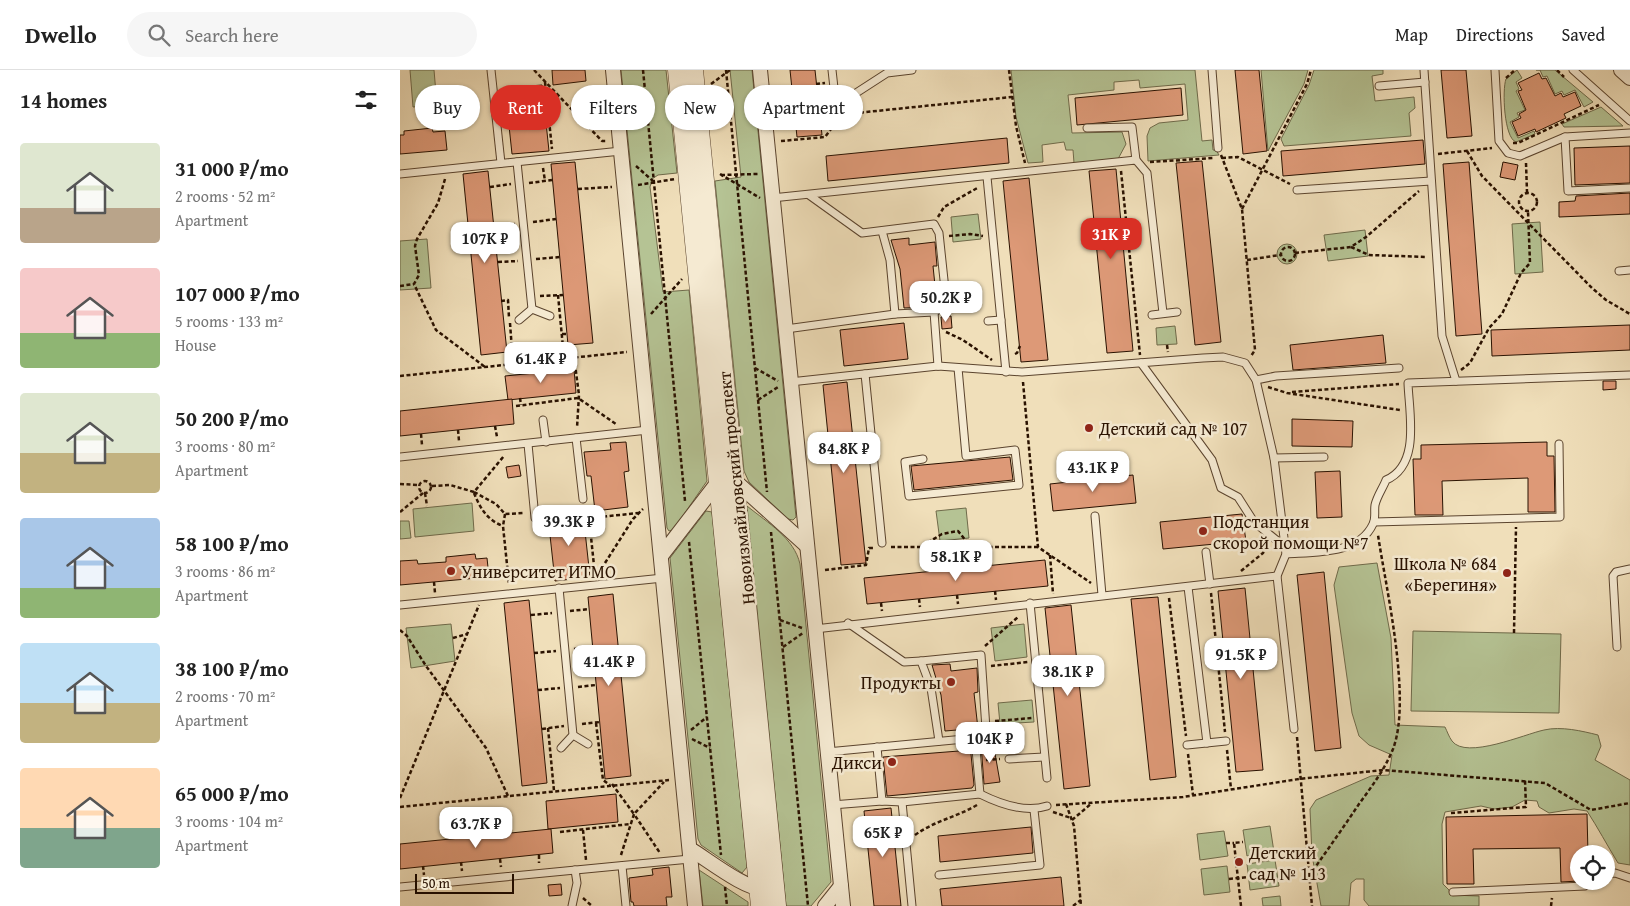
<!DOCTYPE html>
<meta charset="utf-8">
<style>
body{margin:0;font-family:"Gentium Book Plus",serif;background:#f6f6f6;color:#222;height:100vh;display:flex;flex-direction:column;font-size:19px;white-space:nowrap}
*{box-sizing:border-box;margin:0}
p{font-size:16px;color:#767676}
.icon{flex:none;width:28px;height:28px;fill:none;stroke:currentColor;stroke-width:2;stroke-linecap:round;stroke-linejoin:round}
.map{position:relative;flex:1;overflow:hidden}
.side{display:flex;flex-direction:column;background:#fff;width:400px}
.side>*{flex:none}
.guide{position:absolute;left:15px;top:15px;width:475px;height:45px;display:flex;gap:10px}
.buttons{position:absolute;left:1170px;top:775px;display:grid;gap:10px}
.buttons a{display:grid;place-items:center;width:45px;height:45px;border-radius:50%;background:#fff;box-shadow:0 1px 4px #0004;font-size:25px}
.scale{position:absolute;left:15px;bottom:12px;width:99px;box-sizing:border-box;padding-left:5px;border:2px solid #291100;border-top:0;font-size:14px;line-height:18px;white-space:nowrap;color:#291100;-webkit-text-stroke:4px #f5ead2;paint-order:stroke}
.price{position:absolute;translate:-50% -42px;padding:0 11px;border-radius:10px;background:#fff;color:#222;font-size:16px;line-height:32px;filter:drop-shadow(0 1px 2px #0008)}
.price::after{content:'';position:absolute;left:50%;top:30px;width:15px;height:11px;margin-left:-8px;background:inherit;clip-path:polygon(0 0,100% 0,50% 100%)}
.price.on{background:#d93025;color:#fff}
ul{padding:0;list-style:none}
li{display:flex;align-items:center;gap:15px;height:125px;padding:0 20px}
li span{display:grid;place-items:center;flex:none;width:140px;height:100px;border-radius:5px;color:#555}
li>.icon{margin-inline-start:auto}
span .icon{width:60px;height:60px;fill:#fffc;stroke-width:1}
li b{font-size:21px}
h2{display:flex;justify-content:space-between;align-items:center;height:60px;padding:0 20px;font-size:21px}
.chip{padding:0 18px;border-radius:22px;background:#fff;box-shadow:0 1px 4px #0004;font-size:18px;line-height:45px}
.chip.on{background:#d93025;color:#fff}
header{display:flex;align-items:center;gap:30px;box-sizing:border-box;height:70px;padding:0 25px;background:#fff;border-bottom:1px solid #e0e0e0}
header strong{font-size:24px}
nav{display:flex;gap:28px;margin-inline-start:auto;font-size:18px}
.search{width:350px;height:45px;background:#f6f6f6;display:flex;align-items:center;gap:12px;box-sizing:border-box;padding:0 18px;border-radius:28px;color:#767676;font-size:19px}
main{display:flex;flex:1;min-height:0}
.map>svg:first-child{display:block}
.green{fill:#b5c394;stroke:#6f6a4a}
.building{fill:#d97;stroke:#291100}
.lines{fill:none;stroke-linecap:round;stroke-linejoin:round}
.service-casing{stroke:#5b442e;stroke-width:9}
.minor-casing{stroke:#5b442e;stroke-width:16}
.tertiary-casing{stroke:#5b442e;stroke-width:19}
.path{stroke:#291100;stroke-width:2.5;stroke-dasharray:4 2.5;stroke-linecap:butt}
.service{stroke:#f5ead2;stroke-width:7}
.minor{stroke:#f5ead2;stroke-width:14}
.tertiary{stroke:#f5ead2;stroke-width:18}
.poi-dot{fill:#8f2418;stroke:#f5ead2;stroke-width:2}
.labels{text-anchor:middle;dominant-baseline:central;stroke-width:5;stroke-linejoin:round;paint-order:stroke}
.poi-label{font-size:18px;fill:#291100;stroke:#f5ead2;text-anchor:start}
.street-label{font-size:18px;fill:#291100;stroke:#f5ead2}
</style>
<header>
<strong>Dwello</strong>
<div class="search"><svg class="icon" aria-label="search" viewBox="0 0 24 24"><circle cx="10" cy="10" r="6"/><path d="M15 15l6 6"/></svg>Search here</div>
<nav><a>Map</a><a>Directions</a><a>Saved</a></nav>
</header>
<main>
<section class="side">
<h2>14 homes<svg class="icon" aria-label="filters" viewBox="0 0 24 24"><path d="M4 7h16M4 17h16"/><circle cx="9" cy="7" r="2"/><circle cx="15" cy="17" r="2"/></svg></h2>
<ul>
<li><span style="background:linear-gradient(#dfe7d0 65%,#b9a48a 0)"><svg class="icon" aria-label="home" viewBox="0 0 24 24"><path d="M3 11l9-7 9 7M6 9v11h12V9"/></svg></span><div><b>31 000 ₽/mo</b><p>2 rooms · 52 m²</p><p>Apartment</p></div></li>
<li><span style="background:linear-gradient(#f6c9c9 65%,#8fb573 0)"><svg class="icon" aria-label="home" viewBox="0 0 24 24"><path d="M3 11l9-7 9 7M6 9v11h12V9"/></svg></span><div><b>107 000 ₽/mo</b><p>5 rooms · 133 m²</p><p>House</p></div></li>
<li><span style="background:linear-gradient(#dfe7d0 60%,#c2b280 0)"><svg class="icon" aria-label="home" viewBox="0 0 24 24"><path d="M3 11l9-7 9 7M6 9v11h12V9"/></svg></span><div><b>50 200 ₽/mo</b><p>3 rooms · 80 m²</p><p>Apartment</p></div></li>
<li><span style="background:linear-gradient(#a9c7e8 70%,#8fb573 0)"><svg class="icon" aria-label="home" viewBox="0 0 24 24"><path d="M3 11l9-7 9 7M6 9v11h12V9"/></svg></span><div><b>58 100 ₽/mo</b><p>3 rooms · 86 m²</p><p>Apartment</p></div></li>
<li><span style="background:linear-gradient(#bfe0f5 60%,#c2b280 0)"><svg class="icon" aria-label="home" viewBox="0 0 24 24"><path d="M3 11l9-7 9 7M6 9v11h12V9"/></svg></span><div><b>38 100 ₽/mo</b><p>2 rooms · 70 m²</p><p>Apartment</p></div></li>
<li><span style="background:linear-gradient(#ffd9b3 60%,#7fa58c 0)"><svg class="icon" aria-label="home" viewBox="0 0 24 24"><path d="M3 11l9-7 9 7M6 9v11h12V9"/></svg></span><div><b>65 000 ₽/mo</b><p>3 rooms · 104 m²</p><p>Apartment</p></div></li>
</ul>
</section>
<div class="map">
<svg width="1230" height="836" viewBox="0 0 1230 836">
<rect width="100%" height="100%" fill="#f0dfba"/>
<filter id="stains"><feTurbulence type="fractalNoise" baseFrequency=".004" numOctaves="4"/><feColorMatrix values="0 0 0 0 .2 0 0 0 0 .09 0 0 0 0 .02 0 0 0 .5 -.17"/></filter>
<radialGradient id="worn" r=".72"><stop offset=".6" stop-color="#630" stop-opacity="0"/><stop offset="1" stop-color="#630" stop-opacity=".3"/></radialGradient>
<g class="green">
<path d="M10 0H34L37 35 13 37Z"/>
<path d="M221 0H266L277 103 258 105 252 109 250 117 263 222 289 220 307 411 273 460 269 461 267 458Z"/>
<path d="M330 0H352L396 447 393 450 388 449 349 412 344 401 315 111 341 107Z"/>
<path d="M611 0H795L802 71 812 70 813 80H816L819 85 748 91 747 66 750 58 759 53 788 50 785 14 740 18 739 10 714 12V20L668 25 672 63 722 62 726 74 718 89 674 93 673 80H666L664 72 642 75 643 92 628 93 616 47Z"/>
<path d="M861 0H908L904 14 868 81Z"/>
<path d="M914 0H983V4L972 6 975 31 1014 27 1015 38 1009 43 1011 66 884 76 881 69 909 15Z"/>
<path d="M1117 0 1122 8 1116 12 1119 19 1116 21 1125 40 1117 43 1119 47 1110 52 1118 68 1134 61 1135 64 1116 72C1104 68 1102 20 1106 9Z"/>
<path d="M1136 0H1155L1193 32 1184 37 1175 20 1164 25 1162 21 1155 24 1147 6 1143 7 1140 0Z"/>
<path d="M1201 37 1223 56 1164 57 1162 54Z"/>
<path d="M578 144 581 169 553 172 551 147Z"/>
<path d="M1140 152 1143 202 1115 204 1112 154Z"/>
<path d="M965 160 968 186 928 191 924 165Z"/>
<path d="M27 169 31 218 0 220V171Z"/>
<circle cx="887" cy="184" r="10"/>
<path d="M775 256 777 274 757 275 756 258Z"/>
<path d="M72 433 74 461 15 467 13 439Z"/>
<path d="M347 436C368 453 394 468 400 494L431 812 411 836H386Z"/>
<path d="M566 438 569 468 540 471 536 441Z"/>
<path d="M306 441 312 442 347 797 342 803 301 775 298 769 270 488Z"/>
<path d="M0 451H9L11 468 0 469Z"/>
<path d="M977 493 991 568 995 655 1045 657C1047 661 1049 667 1052 671 1066 690 1125 664 1144 660 1161 656 1182 661 1198 665L1201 676 1195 690 1230 710V795L1218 793C1207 775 1198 758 1187 741L1174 739 1149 743 1139 737 1137 731 1125 730 1112 737 1094 739 1081 736 1045 742 1042 754 1043 814 1049 820 1050 825 1079 826V836H969L964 830V809H956L951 813 949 836H921L912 785 910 739 916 730 971 706 989 705 992 685 969 675 959 666 952 643 934 515 939 497Z"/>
<path d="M51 554 55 591 11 598 6 558Z"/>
<path d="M624 554 627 587 595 591 591 558Z"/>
<path d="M1013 561 1161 564 1159 643 1011 641Z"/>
<path d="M632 630 634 652 600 654 598 633Z"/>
<path d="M870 756 874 782 847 786 843 760Z"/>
<path d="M824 761 828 786 800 790 797 764Z"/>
<path d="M875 790 879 816 850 820 847 794Z"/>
<path d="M827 796 830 822 804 825 801 799Z"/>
<path d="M299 800 348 832V836H303Z"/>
<path d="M880 826 881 836H863L862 828Z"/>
</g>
<g class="building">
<path d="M152 0H185L186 11 153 15Z"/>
<path d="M390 0H415L422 65 397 67Z"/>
<path d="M835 0H859L867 81 843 84Z"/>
<path d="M1041 0H1066L1072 66 1047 68Z"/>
<path d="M1139 3 1142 9 1146 8 1155 26 1161 23 1163 27 1175 22 1181 36 1164 44 1166 48 1136 62 1135 59 1118 66 1112 52 1121 48 1119 44 1126 40 1118 21 1122 20 1118 13Z"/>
<path d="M142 15 149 81 112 84 105 18Z"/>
<path d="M781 18 783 45 677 55 675 28Z"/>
<path d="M32 58 33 62 45 61 47 80 0 84V65H4V61Z"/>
<path d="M607 68 609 93 428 111 426 86Z"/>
<path d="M1023 70 1025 94 883 106 881 81Z"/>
<path d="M1230 76V113L1175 115 1174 78Z"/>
<path d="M802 91 821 272 795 275 776 93Z"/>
<path d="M175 92 193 273 168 275 151 94Z"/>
<path d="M1069 92 1082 264 1056 266 1043 94Z"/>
<path d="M1103 92 1118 95 1115 110 1100 107Z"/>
<path d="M716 99 733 281 707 283 689 101Z"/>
<path d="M88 101 107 282 81 285 63 104Z"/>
<path d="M629 108 648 290 621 292 603 111Z"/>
<path d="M1230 123V144L1159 147V132L1175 131 1176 126Z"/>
<path d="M509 168V175L535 172 537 196H533L537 235 533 237 504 238 500 199 491 170Z"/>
<path d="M551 246 552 258 542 259 541 247Z"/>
<path d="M504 253 508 289 444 296 440 260Z"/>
<path d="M1230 255V280L1092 286 1091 260Z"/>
<path d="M983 265 986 293 893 300 890 275Z"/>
<path d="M174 299 176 323 108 330 105 306Z"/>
<path d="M1203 311H1216V319L1203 320Z"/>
<path d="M447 312 466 493 441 495 423 315Z"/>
<path d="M112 329 114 354 0 366V341Z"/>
<path d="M892 349 953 351 952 377 892 376Z"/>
<path d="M226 372 229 401 224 402 228 437 195 441 191 406H187L184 382 211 380 210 373Z"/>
<path d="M1147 372V386H1154L1155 442H1128V408L1042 411 1043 445H1015L1013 389H1021V375Z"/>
<path d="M610 387 613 410 514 420 511 396Z"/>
<path d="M119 395 121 406 108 408 106 397Z"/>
<path d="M940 401 942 447 917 448 915 402Z"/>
<path d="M733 405 736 433 653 441 650 414Z"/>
<path d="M183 443 190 507 155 511 148 447Z"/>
<path d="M842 444 846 471 763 479 760 452Z"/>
<path d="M75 484 76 489 87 488 89 507 0 515V491L17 490 18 494 46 492V487Z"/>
<path d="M645 490 648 516 467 534 464 508Z"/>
<path d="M924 502 941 678 915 681 897 505Z"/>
<path d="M845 518 863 700 836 702 818 521Z"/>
<path d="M213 524 231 706 205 709 188 527Z"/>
<path d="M758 527 776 707 750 710 731 529Z"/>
<path d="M129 530 147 713 122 716 104 533Z"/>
<path d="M671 535 690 716 664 719 645 538Z"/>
<path d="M550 594 551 601 577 598 578 622 574 623 578 659 573 663 558 664 557 660 545 661 541 625 532 595Z"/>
<path d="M593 672 600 712 584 714 581 674Z"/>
<path d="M570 674 574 715 572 718 487 726 483 687 559 681V675Z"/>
<path d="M216 724 218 752 148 759 146 731Z"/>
<path d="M491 738 501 836H474L464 741Z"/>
<path d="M1187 744 1188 784H1179V811L1161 812 1160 778 1073 779 1074 814H1047L1046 747Z"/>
<path d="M631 757 633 783 540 792 538 766Z"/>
<path d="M151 759 153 783 0 799V774Z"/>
<path d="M269 797 272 827H266L267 836H234L233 832H231L229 808 253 805 252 799Z"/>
<path d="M661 807 664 836H542L540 819Z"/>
<path d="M161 814 162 825 149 826 148 815Z"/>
</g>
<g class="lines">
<g class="service-casing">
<g id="service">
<path d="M91 0 101 93"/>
<path d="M432 0 438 54"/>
<path d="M812 0 818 78"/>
<path d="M1024 0 1042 266 1056 311"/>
<path d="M1095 0 1099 71 1108 83 1120 86 1165 67 1230 63"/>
<path d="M1173 0 1230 51"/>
<path d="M979 16 1025 12"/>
<path d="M435 27 453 25 487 3 512 0"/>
<path d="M687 58 732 57 736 90"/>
<path d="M1165 67 1168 121 1230 118"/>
<path d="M117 92 132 239"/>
<path d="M0 104 221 81"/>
<path d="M587 107 606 302"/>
<path d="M897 120 1031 111"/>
<path d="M372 128 736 90 747 103 763 243"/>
<path d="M482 161 490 190 495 244"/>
<path d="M1219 201 1230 200"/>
<path d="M132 239 150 246"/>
<path d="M534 242 538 296"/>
<path d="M752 245 777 242"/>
<path d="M119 250 132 239"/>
<path d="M588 251 601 250"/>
<path d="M386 259 495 244 534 242 542 238 546 229 539 163 534 154 462 163 409 125"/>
<path d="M741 293 812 390 821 418 838 427 854 452 885 477"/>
<path d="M465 304 482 473"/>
<path d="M856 310 876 306 999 298"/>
<path d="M390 312 538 296 622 302 803 288 823 287 845 293 856 310 874 388 886 484 877 506 894 659"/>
<path d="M143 350 146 372"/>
<path d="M176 368 183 429"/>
<path d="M128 374 135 448"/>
<path d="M0 387 248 360"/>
<path d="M874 388 924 387"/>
<path d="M523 389 505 392 509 426 619 415 615 380 566 386 558 298"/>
<path d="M695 446 702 525"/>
<path d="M974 452 1160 447 1159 374"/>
<path d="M806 482 810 514"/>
<path d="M886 484C914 482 959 485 973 454 976 448 974 441 975 435 977 426 983 418 986 410 1021 395 1009 343 1008 313L1230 305"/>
<path d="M788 517 807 673"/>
<path d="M159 518 173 665 161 678"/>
<path d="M630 533 647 708"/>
<path d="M0 535 263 508"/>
<path d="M448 553 504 592 521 591"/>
<path d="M415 559 877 506"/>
<path d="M1217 577 1213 506 1216 502 1230 499"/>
<path d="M173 665 188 674"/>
<path d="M539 671 531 618 521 591 581 585 586 659 575 668"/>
<path d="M787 675 826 671"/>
<path d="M477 677 482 731"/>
<path d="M427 682 575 668 580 724 502 732 482 731 432 735"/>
<path d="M609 689 644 687"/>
<path d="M580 724C600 734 626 743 647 736"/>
<path d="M502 732 512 836"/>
<path d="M222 796 226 836"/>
<path d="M1206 804 1215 803 1230 808"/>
<path d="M539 805 640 795 634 740"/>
<path d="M0 817 290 789"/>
<path d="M1053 822 1185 816 1192 811"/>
<path d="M172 836 177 813 175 800"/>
</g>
</g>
<g class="minor-casing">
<g id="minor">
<path d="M213 0 295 836"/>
<path d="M360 0 443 836"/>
<path d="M1221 0 1230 8"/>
<path d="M261 486 318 412 335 411 406 475"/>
<path d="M290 779C307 789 347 821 365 819"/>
<path d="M425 836 441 816"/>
</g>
</g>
<g class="tertiary-casing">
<g id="tertiary">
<path d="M277 0 360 836"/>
<path d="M294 0 377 836"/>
</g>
</g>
<g class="path">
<path d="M134 0 202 71H207"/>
<path d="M243 0 285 431"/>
<path d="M326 0 367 422"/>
<path d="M609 0 616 56 625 93"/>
<path d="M1157 0 1164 7"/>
<path d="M1106 8 1115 0"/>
<path d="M145 12 152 79"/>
<path d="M311 14 330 0"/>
<path d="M416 14 425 13"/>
<path d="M447 44 612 27"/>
<path d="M420 53 429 52"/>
<path d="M381 71 425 67 431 59"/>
<path d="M1113 73H1118L1199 35"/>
<path d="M1067 81 1082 106 1192 218 1206 230 1230 244"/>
<path d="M1038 84 1092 78"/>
<path d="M821 85 842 139 855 280 851 286"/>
<path d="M822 88 838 87 890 114"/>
<path d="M750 92 814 88"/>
<path d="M1126 93 1127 122"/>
<path d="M236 96 253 111"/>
<path d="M143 98 145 111"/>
<path d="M721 101 740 285"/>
<path d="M320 104 360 128"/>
<path d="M321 105 358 104"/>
<path d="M45 109 38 133 17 169 15 176 19 205 14 214 36 260 85 297"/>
<path d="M129 113 152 110"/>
<path d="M238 115 275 109"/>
<path d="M90 117 111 114"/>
<path d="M178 119 212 117"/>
<circle cx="1128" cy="132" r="9"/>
<path d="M842 139 907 14 911 0"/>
<path d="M538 147 544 137 579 117"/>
<path d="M133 152 156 149"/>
<path d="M94 156 115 154"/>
<path d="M549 166 570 164 583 166"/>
<circle cx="888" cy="184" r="7"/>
<path d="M951 177 969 185 1027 187"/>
<path d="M895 183 951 177 966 167 1019 121"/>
<path d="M136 189 160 187"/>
<path d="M847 190 880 185"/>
<path d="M98 192 118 191"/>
<path d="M0 216 14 214"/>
<path d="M158 225 164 288"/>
<path d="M140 226 163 225"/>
<path d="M101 231 108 230 109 248"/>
<path d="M251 244 282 209"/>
<path d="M110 253 113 294"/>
<path d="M546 262 563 270 592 290"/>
<path d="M162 264H167"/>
<path d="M767 275 768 282"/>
<path d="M615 284 617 283 620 276"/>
<path d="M174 287 179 325 177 358"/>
<path d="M355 298 378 311"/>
<path d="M1061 300 1070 293 1089 258 1102 244 1121 203 1130 193 1128 141"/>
<path d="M0 306 227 282"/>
<path d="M623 312 638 477 691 513"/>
<path d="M868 317 887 323 1000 340"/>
<path d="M892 322 999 314"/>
<path d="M120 328 121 335"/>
<path d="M358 330 378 317"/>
<path d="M116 336 178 328 216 354"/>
<path d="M95 356 97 367"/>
<path d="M58 360 59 371"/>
<path d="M21 364 22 375"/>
<circle cx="25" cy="417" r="6"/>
<path d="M0 414 19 415"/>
<path d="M32 416 50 415 74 422 104 386"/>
<path d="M74 422 96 434 105 444 124 443"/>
<path d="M25 423 27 436"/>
<path d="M74 423C80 438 87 450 103 456"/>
<path d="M187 438 189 448"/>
<path d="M0 442 23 423"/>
<path d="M145 443 182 439"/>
<path d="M105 444 103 456 109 514"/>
<path d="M371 462 408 836"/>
<path d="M289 472 321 785"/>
<path d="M522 476 542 464 558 461 571 477"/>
<path d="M491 477H638"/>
<path d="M650 485 653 524"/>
<path d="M425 500 466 495 469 478H473"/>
<path d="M841 501 863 483 866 474"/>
<path d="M198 504 233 449 243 439"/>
<path d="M195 505 189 448 239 443"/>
<path d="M34 512 35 523"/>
<path d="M595 521 596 530"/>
<path d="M811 523 825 662"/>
<path d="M557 525 558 534"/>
<path d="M769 528 786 666"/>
<path d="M519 529 520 537"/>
<path d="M481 533 482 541"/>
<path d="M170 541 189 539"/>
<path d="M131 545 152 543"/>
<path d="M380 550 402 558"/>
<path d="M0 560 7 566 26 596 86 678 108 726"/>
<path d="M1114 563 1116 457"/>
<path d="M53 568 67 564"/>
<path d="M585 576 618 547"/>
<path d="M383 577 403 563"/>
<path d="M174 579 193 577"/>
<path d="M134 583 156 581"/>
<path d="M591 596 628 592"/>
<path d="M178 617 196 615"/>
<path d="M138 620 160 618"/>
<path d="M595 651 632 648"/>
<path d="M196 653 203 710 210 715"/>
<path d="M182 654 200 652"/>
<path d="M148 658 154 721"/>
<path d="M142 659 164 656"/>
<path d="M291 660 307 647"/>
<path d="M897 667 912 836"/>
<path d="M292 669 310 678"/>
<path d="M827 680 831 719"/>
<path d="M788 684 793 725"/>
<path d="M586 690 600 689"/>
<path d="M212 714 234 744 264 712"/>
<path d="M0 728 79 535"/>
<path d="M666 734 674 756 681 836"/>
<path d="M656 735 783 727 899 709 983 700 1145 713 1191 740 1230 733"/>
<path d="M0 737 269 710"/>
<path d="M653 742 671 748"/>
<path d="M1051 743 1126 737 1125 710"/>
<path d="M672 750 692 733"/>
<path d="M183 760 186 790"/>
<path d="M160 762 230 754"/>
<path d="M515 765C534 751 557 747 577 735"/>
<path d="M826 773H834"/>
<path d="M139 785V793"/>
<path d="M221 785 234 744 260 783"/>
<path d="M100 789 101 797"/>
<path d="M61 792 62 801"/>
<path d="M23 796 24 805"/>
<path d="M909 806C926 782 943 758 959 734 972 716 985 699 993 679 1012 629 986 519 978 465"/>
<path d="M829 809 849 807"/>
<path d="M325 817 327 836"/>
<path d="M183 828 192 836"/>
<path d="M673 836 681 830"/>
<path d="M841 836 834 773 843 772"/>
<path d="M1151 836 1152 828"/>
</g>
<use href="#service" class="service"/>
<use href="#minor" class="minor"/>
<use href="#tertiary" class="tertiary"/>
</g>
<g class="poi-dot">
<circle cx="689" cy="358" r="5"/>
<circle cx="803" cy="461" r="5"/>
<circle cx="51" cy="501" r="5"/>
<circle cx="1107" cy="503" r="5"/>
<circle cx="551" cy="612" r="5"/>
<circle cx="492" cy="692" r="5"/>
<circle cx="839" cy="792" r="5"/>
</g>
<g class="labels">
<g class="poi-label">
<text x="699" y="358">Детский сад № 107</text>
<text x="813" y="451">Подстанция<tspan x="813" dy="21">скорой помощи №7</tspan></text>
<text x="1097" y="493" text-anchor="end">Школа № 684<tspan x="1097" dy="21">«Берегиня»</tspan></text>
<text x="61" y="501">Университет ИТМО</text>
<text x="541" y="612" text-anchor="end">Продукты</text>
<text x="482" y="692" text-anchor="end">Дикси</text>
<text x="849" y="782">Детский<tspan x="849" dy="21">сад № 113</tspan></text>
</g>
<g class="street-label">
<text transform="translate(336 418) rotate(-96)">Новоизмайловский проспект</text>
</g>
</g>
<rect width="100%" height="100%" filter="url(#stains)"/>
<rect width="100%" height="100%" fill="url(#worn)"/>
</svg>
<div class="buttons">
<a><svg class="icon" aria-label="locate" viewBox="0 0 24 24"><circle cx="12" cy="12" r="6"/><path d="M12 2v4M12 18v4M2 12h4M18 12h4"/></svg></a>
</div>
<div class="scale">50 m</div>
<b class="price on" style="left:711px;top:190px">31K ₽</b>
<b class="price" style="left:85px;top:194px">107K ₽</b>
<b class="price" style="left:546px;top:253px">50.2K ₽</b>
<b class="price" style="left:141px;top:314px">61.4K ₽</b>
<b class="price" style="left:444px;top:404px">84.8K ₽</b>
<b class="price" style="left:693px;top:423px">43.1K ₽</b>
<b class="price" style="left:169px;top:477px">39.3K ₽</b>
<b class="price" style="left:556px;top:512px">58.1K ₽</b>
<b class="price" style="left:841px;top:610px">91.5K ₽</b>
<b class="price" style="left:209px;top:617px">41.4K ₽</b>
<b class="price" style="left:668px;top:627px">38.1K ₽</b>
<b class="price" style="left:590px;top:694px">104K ₽</b>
<b class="price" style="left:76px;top:779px">63.7K ₽</b>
<b class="price" style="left:483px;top:788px">65K ₽</b>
<div class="guide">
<a class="chip">Buy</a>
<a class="chip on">Rent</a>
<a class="chip">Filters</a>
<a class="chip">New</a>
<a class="chip">Apartment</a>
</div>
</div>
</main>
